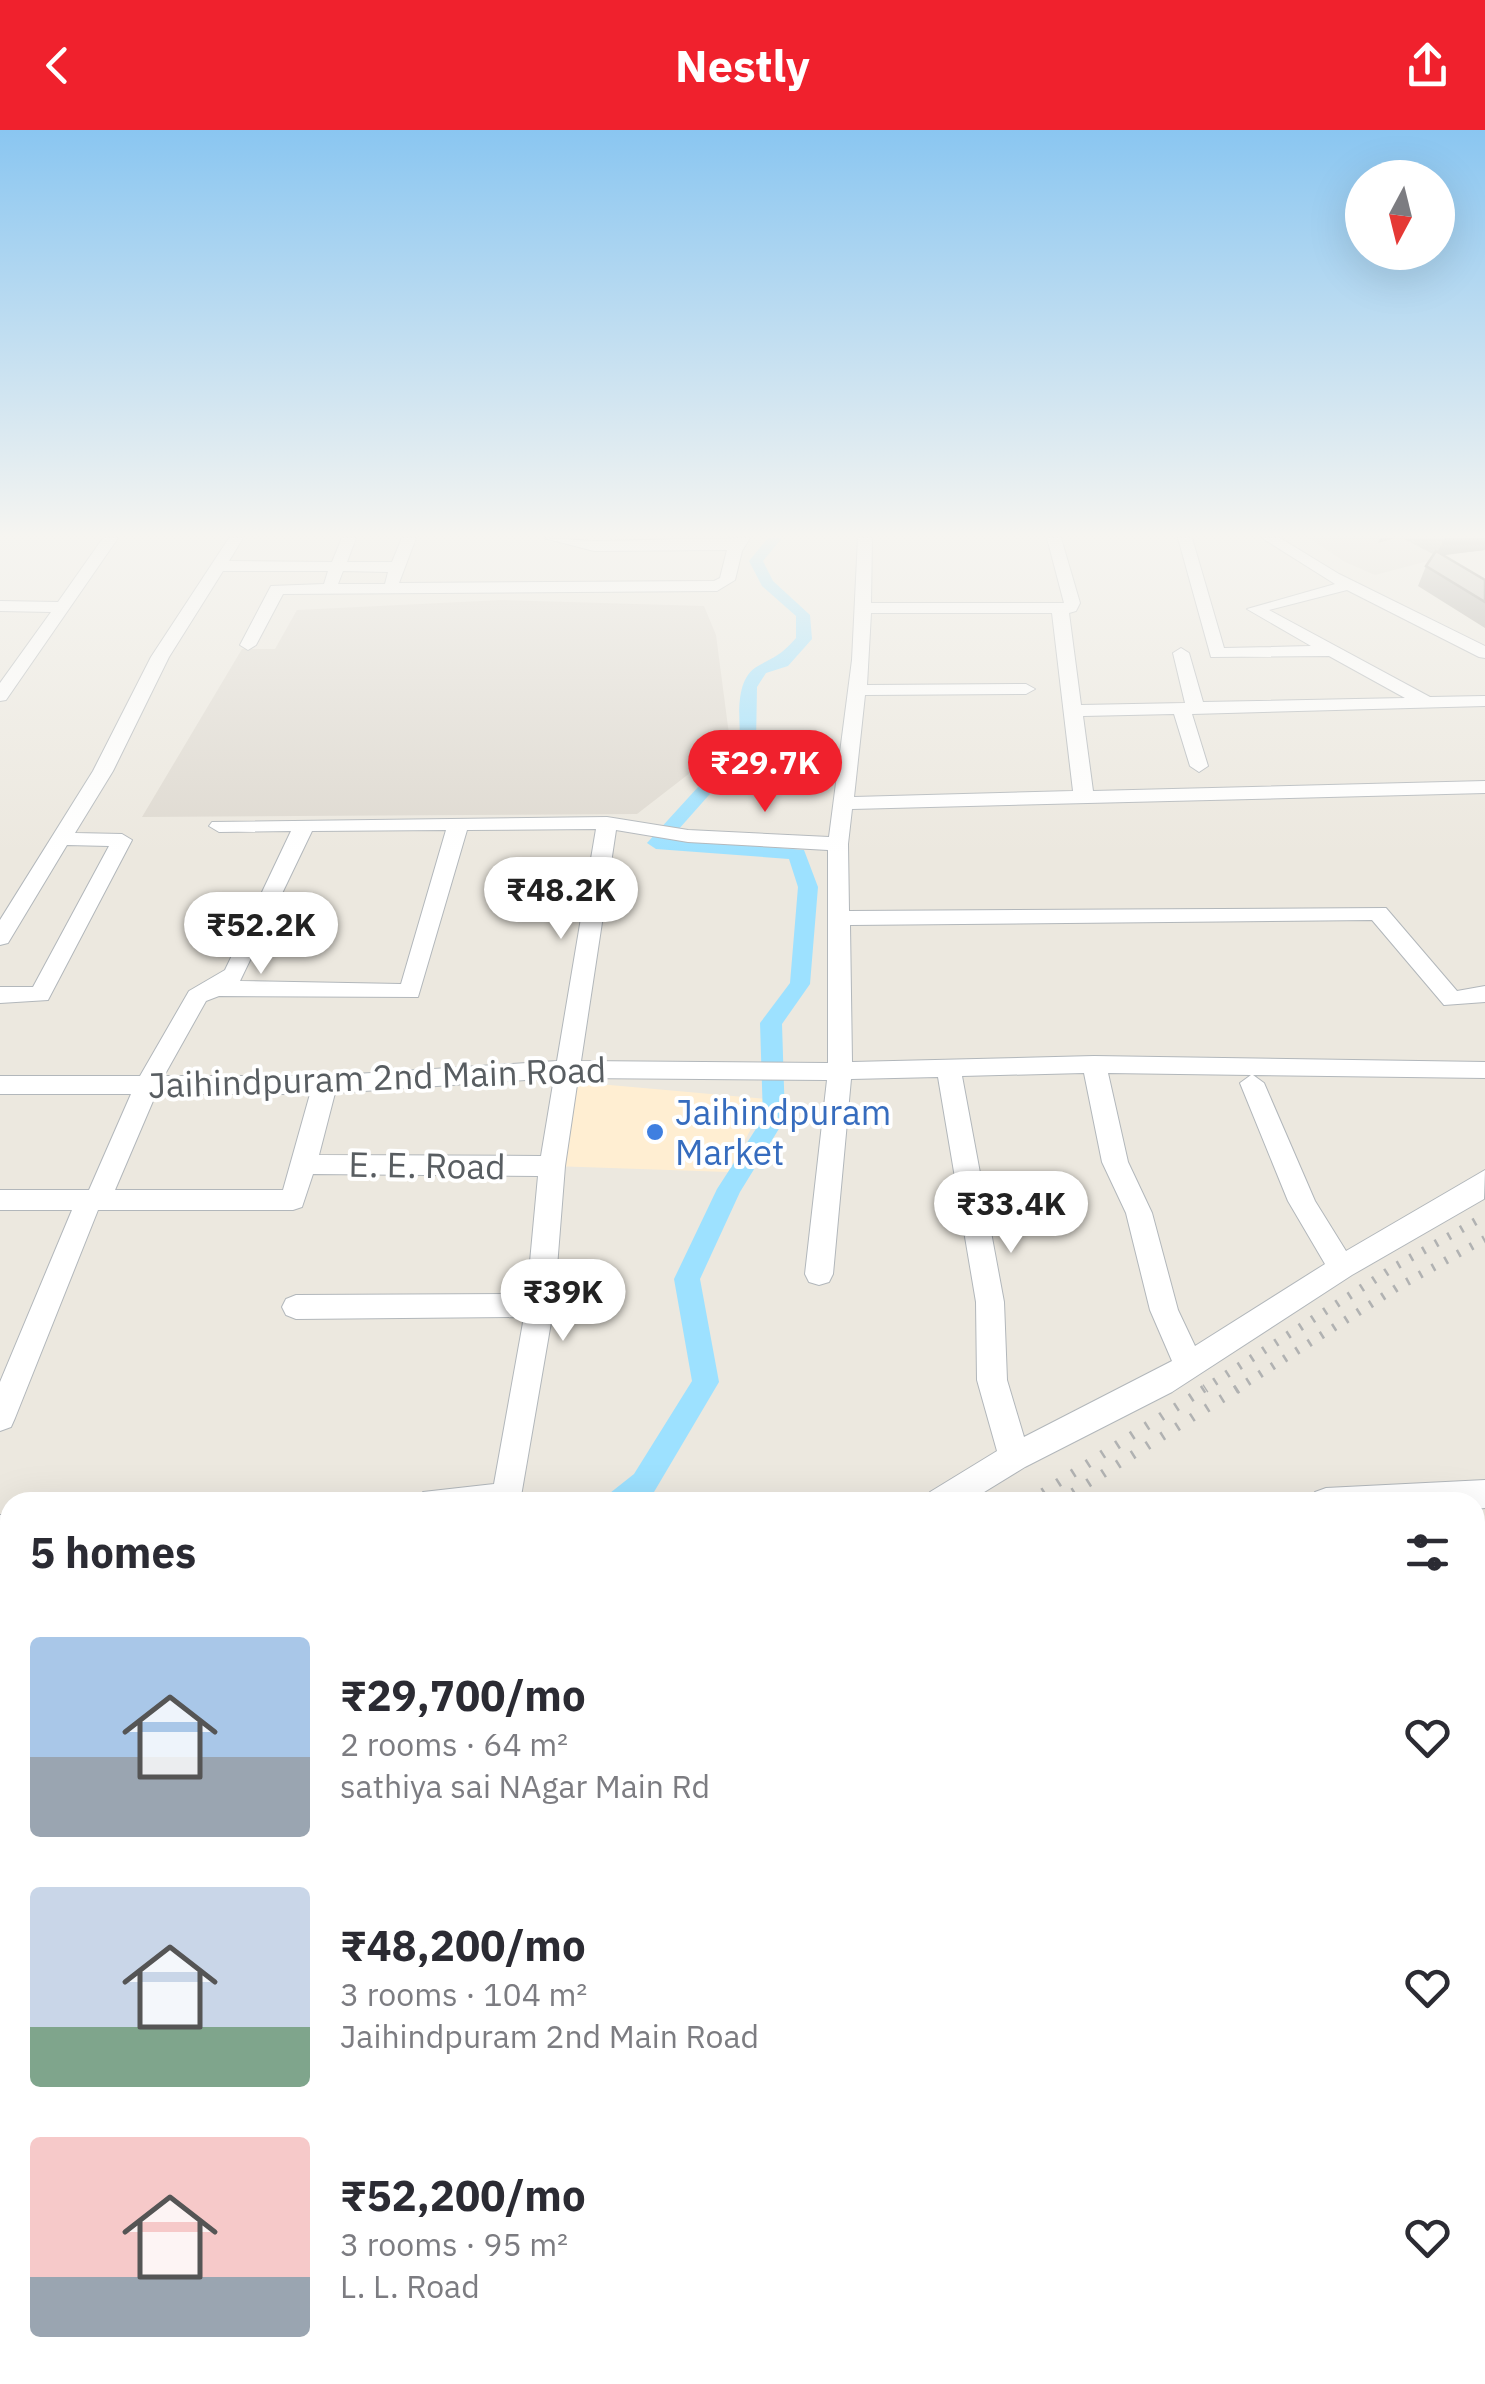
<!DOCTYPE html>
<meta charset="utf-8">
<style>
body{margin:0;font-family:"IBM Plex Sans",sans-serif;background:#f2f2f3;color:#2b2b33;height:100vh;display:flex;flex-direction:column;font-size:38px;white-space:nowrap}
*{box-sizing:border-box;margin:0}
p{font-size:32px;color:#7c7c81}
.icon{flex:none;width:55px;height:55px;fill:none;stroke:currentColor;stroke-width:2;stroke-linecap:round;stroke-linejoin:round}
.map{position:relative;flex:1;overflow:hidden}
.sheet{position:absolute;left:0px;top:1362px;width:1485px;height:892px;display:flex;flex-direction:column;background:#fff;border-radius:30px 30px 0 0;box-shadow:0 10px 40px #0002}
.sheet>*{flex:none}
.needle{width:65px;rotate:187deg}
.fabs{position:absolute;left:1345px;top:30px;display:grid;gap:20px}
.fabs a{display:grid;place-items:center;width:110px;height:110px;border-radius:50%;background:#fff;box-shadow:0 10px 40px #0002;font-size:50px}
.price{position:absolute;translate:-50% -85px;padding:0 22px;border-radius:35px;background:#fff;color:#222;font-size:32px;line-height:65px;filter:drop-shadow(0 2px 5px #0008)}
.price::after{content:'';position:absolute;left:50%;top:60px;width:30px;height:22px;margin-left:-15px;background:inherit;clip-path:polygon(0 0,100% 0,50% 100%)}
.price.on{background:#f0212d;color:#fff}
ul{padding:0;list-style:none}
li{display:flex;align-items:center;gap:30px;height:250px;padding:0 30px}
li span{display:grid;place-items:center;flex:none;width:280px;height:200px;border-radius:10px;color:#555}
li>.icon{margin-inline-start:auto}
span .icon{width:120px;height:120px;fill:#fffc;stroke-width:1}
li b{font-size:42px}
h2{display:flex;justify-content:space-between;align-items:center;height:120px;padding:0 30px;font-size:42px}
header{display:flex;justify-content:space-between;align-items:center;height:130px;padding:0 30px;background:#f0212d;color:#fff;font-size:45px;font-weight:700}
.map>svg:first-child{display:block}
.commercial{fill:#ffeed2}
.education{fill:#ded9d0}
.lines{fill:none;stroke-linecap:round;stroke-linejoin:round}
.canal{fill:#9de1ff;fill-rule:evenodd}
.minor-casing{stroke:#b2b7bb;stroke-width:2}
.major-casing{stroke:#f7b14d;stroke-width:3}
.minor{fill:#fff;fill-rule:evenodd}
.major{fill:#ffe3a2;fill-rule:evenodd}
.rail-far2{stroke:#b1b2b2;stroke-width:8;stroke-dasharray:2.5 12;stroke-linecap:butt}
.rail-far1{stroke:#b1b2b2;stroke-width:9;stroke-dasharray:2.5 15;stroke-linecap:butt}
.rail{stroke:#b1b2b2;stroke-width:11;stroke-dasharray:4 19;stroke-linecap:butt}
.wall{fill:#ada9a3}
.shaded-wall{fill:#8d8a85}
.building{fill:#c9c5be;stroke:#8d8a85;stroke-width:2.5}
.shop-dot{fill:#3f7fe0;stroke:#fff;stroke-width:4}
.labels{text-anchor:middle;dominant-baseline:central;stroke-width:8;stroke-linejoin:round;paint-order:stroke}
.street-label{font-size:35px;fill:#585d61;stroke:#fff}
.shop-label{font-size:35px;fill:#366cbe;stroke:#fff;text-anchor:start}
</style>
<header><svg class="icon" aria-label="back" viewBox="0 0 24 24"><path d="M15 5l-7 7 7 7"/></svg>Nestly<svg class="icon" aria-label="share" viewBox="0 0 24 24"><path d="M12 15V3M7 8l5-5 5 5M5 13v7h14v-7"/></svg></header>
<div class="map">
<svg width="1485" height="2254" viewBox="0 0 1485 2254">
<rect width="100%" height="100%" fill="#ece8df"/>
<path class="commercial" d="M576 952 767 969 728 1042 552 1036Z"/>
<g class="education">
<path d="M1309 408H1485V416L1375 445 1345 432Z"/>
<path d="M502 470 704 476 716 505 730 612 637 684 142 687 242 519H275L297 480Z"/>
</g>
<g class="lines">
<g class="canal">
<path d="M768 408H782L763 431 773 451 810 485 812 509 788 536 766 543 757 557 756 612 670 709 804 720 818 757 810 854 782 894 785 989 740 1062 700 1149 719 1252 654 1362 641 1372H606L610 1363 634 1344 692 1251 674 1149 717 1059 763 988 760 893 790 853 798 757 789 729 656 719 647 713 740 611C740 588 734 549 758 536 776 526 781 525 796 508V486L762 456 749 431Z"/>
<path d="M486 2245H528L531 2254H489Z"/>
</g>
<g class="minor-casing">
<g id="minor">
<path d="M103 408H118L6 570 0 571V553L51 482 0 481V471L58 472Z"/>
<path d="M229 408H243L229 431 332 432 342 408H356L347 432H392L402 408H416L399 453 714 451 720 448 727 420 594 421 544 408 594 411 750 408 742 421 735 450 717 461 283 464 256 515 248 520 240 515 271 456 324 454 328 441H223L169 527 113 641 75 703 122 704 132 710 48 870 0 873V857H33L109 716 67 715 8 813 0 815V790L93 641 151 527ZM343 441 388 442 385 454H338Z"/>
<path d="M858 408H872L871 473H1064L1047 408H1061L1080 473 1076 481 1069 483 1081 575 1185 573 1173 523 1181 518 1189 523 1203 572 1405 568 1329 526 1211 527 1178 408H1192L1224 518 1311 516 1247 479 1335 454 1262 408H1280L1339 444 1485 516V528L1479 527 1347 460 1269 480 1430 567 1485 566V576L1192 584 1208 636 1199 642 1190 636 1174 584 1083 586 1093 661 1485 651V663L852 679 848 714 849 781 1386 778 1457 861 1485 856V872L1444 875 1372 790 850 795 852 932 1094 926 1485 932V948L1253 945 1264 953 1315 1071 1346 1121 1485 1040 1484 1069 1352 1145 1172 1262 1025 1337 968 1372H925L930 1362 997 1321 977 1250 976 1172 938 947 851 949 833 1144 829 1152 819 1155 809 1152 805 1144 827 950 578 948 565 1036 554 1175 520 1372H418L423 1362 494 1354 524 1187 296 1189 286 1185 282 1177 286 1169 296 1165 527 1164 538 1046 313 1044 302 1077 293 1080H98L15 1288 11 1297 0 1301V1252L72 1080H0V1060H89L131 964H0V946H140L189 861 225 840 291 701 219 702 209 696 212 692 607 687 688 700 829 707 852 530ZM871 483H1052L1073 661 854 667 865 565 1026 564 1035 559 1026 554 867 555ZM596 699 557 931 325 946H164L206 871 219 866 418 867 467 700ZM446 700 401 854 240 851 312 701ZM616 700 688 712 828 720V933L581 931ZM1084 943 1102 1032 1126 1083 1150 1180 1172 1231 1024 1307 1007 1250 1004 1172 962 946ZM1108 943 1251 945 1240 953 1288 1071 1325 1134 1195 1216 1178 1180 1152 1083 1128 1032ZM554 948 541 1026 319 1025 335 963ZM156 964H310L283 1060H115Z"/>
<path d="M1485 1350V1378L1475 1379V1372H1310L1315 1362 1326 1358Z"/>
<rect x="0" y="1385" width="10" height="30"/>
<path d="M10 1531V1592L0 1596V1535Z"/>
<path d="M1475 1639 1485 1643V1704L1475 1699Z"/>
<path d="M10 2011V2058L0 2062V2016Z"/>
<path d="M1183 2245H1229L1231 2254H1183Z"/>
<path d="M1426 2245H1472L1475 2254H1427Z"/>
</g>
</g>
<g class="major-casing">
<g id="major">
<path d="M1485 2208V2254H1454L1451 2245H1475V2209Z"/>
<path d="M1261 2245H1414L1410 2254H1257Z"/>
</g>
</g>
<use href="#minor" class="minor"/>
<use href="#major" class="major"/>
<g class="rail-far2">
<path d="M1202 1260 1396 1136 1485 1086"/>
<path d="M1235 1260 1398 1157 1485 1109"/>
</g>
<g class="rail-far1">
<path d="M1028 1372 1206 1258"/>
<path d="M1058 1372 1239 1258"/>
</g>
<g class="rail">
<path d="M0 2148 10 2140"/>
<path d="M0 2193 10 2185"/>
</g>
</g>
<g class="wall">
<path d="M1402 408H1485V420L1443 425 1485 450V498L1418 456 1426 436 1433 424Z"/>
<path d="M1485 1551V1631H1475V1560Z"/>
</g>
<g class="shaded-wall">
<path d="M1380 408H1395L1378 413Z"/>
<path d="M1444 408H1485V420L1436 426Z"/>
</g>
<g class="building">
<path d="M1436 421 1485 450V472L1426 436Z"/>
<path d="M1485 1551V1586L1475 1560V1552Z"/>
</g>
<linearGradient id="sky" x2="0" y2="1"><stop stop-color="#8ac6f1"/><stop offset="0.56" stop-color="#f6f5f1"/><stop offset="1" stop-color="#f6f5f1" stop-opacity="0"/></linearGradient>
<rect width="1485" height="724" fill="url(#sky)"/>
<circle class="shop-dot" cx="655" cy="1002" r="10"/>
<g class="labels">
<g class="street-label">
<text transform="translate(377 947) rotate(-2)">Jaihindpuram 2nd Main Road</text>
<text transform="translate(427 1035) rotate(1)">E. E. Road</text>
</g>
<g class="shop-label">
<text x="675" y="982">Jaihindpuram<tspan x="675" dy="40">Market</tspan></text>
</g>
</g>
</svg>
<div class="fabs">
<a><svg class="needle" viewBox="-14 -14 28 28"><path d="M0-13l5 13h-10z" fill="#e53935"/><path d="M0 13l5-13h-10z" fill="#7c7c81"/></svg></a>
</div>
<b class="price on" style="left:765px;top:685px">₹29.7K</b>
<b class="price" style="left:561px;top:812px">₹48.2K</b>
<b class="price" style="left:261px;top:847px">₹52.2K</b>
<b class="price" style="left:1011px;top:1126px">₹33.4K</b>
<b class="price" style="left:563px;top:1214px">₹39K</b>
<section class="sheet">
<h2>5 homes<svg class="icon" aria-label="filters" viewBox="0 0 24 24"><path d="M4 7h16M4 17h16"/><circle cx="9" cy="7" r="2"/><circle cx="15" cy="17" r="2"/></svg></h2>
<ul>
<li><span style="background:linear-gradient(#a9c7e8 60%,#9aa5b1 0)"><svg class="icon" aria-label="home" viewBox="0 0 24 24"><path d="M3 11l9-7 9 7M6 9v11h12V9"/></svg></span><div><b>₹29,700/mo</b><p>2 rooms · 64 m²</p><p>sathiya sai NAgar Main Rd</p></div><svg class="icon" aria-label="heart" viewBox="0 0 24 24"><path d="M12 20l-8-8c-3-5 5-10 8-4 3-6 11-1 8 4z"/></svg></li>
<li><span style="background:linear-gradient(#c9d6e8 70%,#7fa58c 0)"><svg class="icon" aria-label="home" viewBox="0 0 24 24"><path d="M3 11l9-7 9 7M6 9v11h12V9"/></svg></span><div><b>₹48,200/mo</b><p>3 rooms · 104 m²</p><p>Jaihindpuram 2nd Main Road</p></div><svg class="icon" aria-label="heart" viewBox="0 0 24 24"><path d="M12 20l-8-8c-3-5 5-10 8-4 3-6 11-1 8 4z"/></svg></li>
<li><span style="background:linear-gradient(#f6c9c9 70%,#9aa5b1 0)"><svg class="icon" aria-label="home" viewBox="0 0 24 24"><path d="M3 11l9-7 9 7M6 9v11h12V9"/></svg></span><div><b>₹52,200/mo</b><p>3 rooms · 95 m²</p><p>L. L. Road</p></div><svg class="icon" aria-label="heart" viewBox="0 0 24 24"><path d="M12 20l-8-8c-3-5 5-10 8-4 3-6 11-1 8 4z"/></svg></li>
</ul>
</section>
</div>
